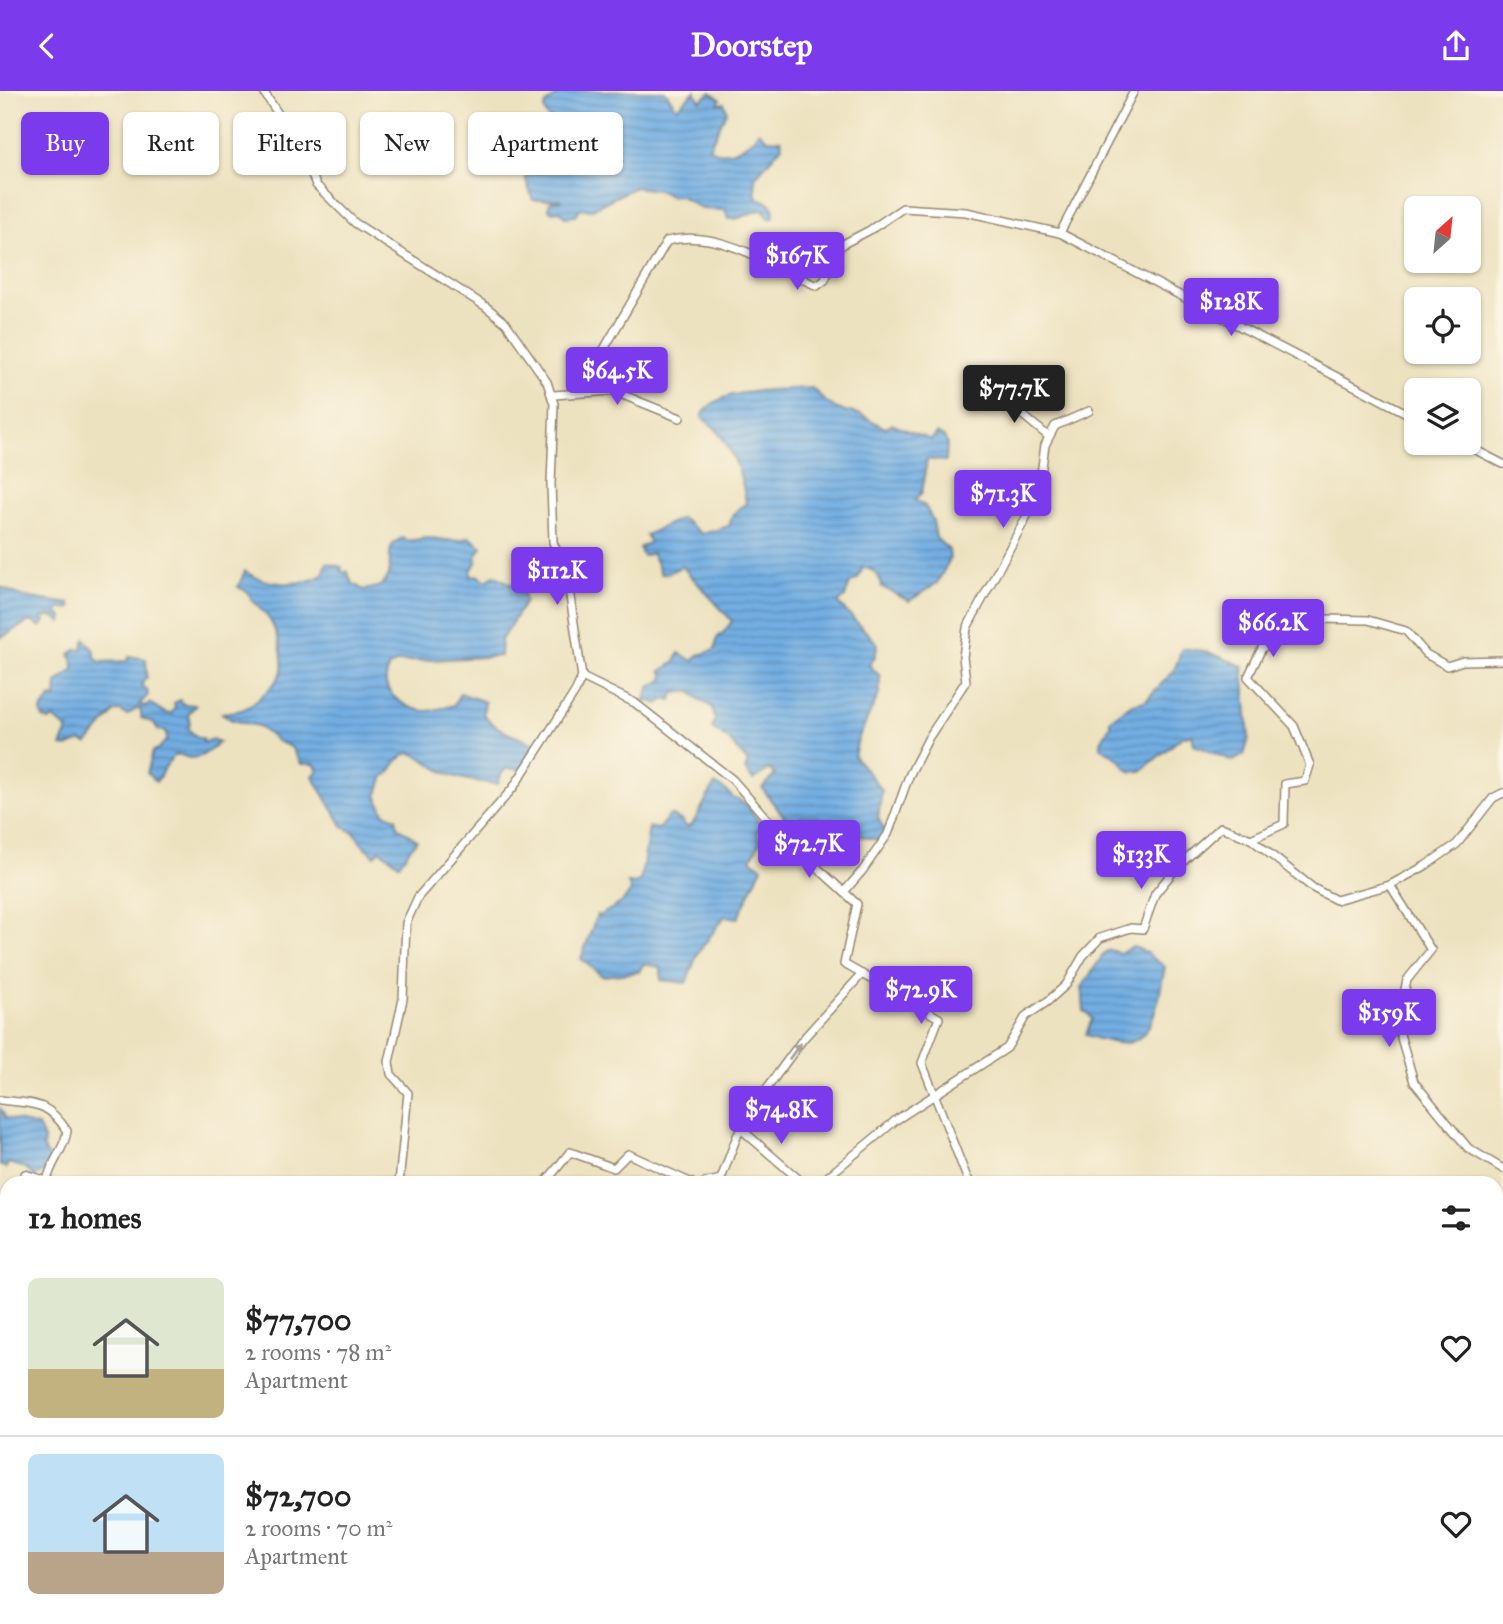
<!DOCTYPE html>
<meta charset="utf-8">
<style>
body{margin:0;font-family:"IM FELL Great Primer",serif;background:#f6f6f6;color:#222;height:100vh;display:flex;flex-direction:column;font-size:26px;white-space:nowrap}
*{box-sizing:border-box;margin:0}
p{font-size:23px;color:#767676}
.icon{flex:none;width:38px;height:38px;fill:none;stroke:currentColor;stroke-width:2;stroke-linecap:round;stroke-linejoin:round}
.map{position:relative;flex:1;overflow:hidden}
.sheet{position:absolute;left:0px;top:1085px;width:1503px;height:448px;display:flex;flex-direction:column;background:#fff;border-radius:21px 21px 0 0;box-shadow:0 2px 5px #0004}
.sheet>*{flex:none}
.guide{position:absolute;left:21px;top:21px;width:700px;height:63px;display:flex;gap:14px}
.needle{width:46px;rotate:27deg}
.fabs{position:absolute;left:1404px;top:105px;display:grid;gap:14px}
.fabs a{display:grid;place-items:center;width:77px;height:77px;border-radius:10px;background:#fff;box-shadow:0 2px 5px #0004;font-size:35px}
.price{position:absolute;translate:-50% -60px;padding:0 16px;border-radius:7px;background:#7c3aed;color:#fff;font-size:23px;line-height:46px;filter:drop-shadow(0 2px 4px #0008)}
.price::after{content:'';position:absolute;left:50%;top:42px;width:21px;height:16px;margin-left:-10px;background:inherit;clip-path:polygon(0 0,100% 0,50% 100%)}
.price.on{background:#222;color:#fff}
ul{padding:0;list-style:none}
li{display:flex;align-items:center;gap:21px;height:175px;padding:0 28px}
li+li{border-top:2px solid #e0e0e0}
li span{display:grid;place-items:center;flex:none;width:196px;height:140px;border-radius:10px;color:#555}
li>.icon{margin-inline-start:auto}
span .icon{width:84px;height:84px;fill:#fffc;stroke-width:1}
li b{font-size:30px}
h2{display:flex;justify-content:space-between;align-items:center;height:84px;padding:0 28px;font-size:30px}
.pill{padding:0 24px;border-radius:10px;background:#fff;box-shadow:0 2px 5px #0004;font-size:24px;line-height:63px}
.pill.on{background:#7c3aed;color:#fff}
header{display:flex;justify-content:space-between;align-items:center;height:91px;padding:0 28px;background:#7c3aed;color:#fff;font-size:32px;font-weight:700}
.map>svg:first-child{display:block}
.water{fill:url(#water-rules);stroke:#566c80;stroke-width:2}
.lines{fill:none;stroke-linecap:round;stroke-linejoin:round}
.street-casing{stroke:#94866f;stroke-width:10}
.street{stroke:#fff;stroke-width:7}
.oneway{fill:#a79f9a}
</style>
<header><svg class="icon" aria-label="back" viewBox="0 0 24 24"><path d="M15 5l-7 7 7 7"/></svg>Doorstep<svg class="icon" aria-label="share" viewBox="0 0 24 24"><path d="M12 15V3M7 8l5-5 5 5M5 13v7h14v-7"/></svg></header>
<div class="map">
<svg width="1503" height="1533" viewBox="0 0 1503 1533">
<defs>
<pattern id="water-rules" width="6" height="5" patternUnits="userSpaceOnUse" patternTransform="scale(1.75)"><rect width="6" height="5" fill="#72aee3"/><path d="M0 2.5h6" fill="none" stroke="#5f8eb7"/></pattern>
</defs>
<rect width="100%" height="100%" fill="#fcf5e5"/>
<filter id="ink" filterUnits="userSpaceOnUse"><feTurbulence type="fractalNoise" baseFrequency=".0143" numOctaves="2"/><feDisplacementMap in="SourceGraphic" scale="14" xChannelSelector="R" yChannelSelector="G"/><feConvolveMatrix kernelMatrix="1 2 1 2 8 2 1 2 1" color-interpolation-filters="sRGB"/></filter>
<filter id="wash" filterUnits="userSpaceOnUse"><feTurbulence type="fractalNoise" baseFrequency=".00686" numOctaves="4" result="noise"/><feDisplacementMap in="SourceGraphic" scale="28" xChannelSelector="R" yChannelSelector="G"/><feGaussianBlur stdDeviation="1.57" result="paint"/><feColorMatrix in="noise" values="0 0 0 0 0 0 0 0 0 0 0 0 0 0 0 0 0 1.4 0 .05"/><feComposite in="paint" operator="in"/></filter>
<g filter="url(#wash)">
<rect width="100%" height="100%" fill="#ede2c0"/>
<g class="water">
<path d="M563 0H665L677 17 695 0 700 10 711 1 720 8 718 13 724 12 727 20 709 57C727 69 749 55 759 40L767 48 781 49 782 55 755 86 756 106 770 112 774 120 773 127H768L764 119C751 119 743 129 729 128L725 119 702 118 680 105H670L658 99 635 96 590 119 581 117 575 125 565 126 560 120 552 121 549 118V113L553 110H561V108L533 109 525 86 560 74 553 28 548 27 544 19 546 13Z"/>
<path d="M812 297 825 310 837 318 861 324 885 337 892 333 931 349 937 342 944 346 947 352 946 370 927 368 922 401 915 409 925 415 933 430 936 447 949 459 950 468 937 492 909 510 882 496C879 484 875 479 863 476L858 488 850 492 845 506 838 512 878 553 875 565 869 574 880 585 879 603 858 648 854 665 882 699 878 727 886 742 881 750 839 740 819 727 802 726 794 734C782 726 771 709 762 697L775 684 769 678 753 689 745 679 748 671 728 648 712 637 715 628 712 616 701 610 690 600 674 602 671 610 665 608 658 613 649 610 643 613 650 596 663 589 664 583 661 580 675 571 679 562 693 570 698 564 715 559 717 547 723 542 732 530 682 475 671 481 661 483 652 462 643 465 639 457 650 451 646 444 681 427 702 443 729 435 733 423 746 412C743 386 732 357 715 337 711 333 706 331 702 326 713 295 785 299 812 297Z"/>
<path d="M469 446 482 456 476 465 477 470 471 480V486L477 484 487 490 494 484 523 499 525 511 501 549 500 565 397 571 388 577C387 583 385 588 386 593 390 608 412 620 427 620 436 619 446 616 454 614L460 602 485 611 483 623C498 641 515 645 536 653L527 665 524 679 507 677 501 683 498 693C479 691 461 689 444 681 419 669 409 645 389 683L384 685 377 705 384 722 396 727 398 736 417 749 399 773 380 759 375 765 361 752 355 742 343 736 313 685 318 679 314 673H301L291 656 277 650 258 635 232 629 222 622C228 621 238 621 244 618 254 614 280 590 282 579 284 565 278 544 271 531 265 520 252 512 248 501L238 496 245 480C265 495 301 496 323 484L327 472 342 476 341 479 344 482 347 480 352 492 364 499C369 498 377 497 381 494 400 481 378 455 403 447 411 452 416 448 425 447 440 446 453 454 469 446Z"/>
<path d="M0 496 24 506 70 513 71 517 59 518 58 523 63 527 62 531 52 525 42 526 45 530 41 536 30 530 0 547Z"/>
<path d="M85 548 94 560 96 568 101 571 127 570 130 565 146 568 147 586 143 590 142 595 147 598 148 604 139 614 147 615 150 612 165 622 171 623 175 617 174 612 180 609 183 613 196 614 188 623 190 632 188 638 198 647H203V652L212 648 220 651C209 659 201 670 186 666 181 665 181 662 175 664 170 667 160 685 156 691L147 682 153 660 158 658 167 649 166 641 158 639 154 632 141 627V619L137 618 127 624 120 620 114 621 87 653 81 650 67 656 61 655 68 639 54 627 49 630 43 627 41 620 51 606 56 607 57 592 75 577 70 563 77 558 82 559Z"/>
<path d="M1182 557 1208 561 1243 575 1249 647 1244 664 1233 670 1194 654 1192 643 1182 646 1141 680 1132 681 1127 678 1120 669 1102 657 1100 652 1110 635V629L1132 613 1145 610 1174 580Z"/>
<path d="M715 693 728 701 734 708H738L748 715 769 746 760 736 757 743 761 749 751 768 762 776 738 827 725 825 698 862 686 892 661 889V876L643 873 639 881 602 885 581 868 597 824 599 825 621 812 631 801 628 792 635 793 641 788 649 736 658 738 670 724 683 730 685 735 688 736 692 734Z"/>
<path d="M1133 856 1142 859 1165 876C1158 905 1155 962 1112 951 1103 949 1093 948 1086 943L1092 928 1088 922 1084 920 1082 896 1105 861 1110 859 1120 862Z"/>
<path d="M0 1017 6 1027 38 1035 44 1048 43 1057 52 1070 49 1077 35 1086 26 1077 8 1072 6 1077 0 1074Z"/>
<path d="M1496 1453 1503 1461V1533H1409L1402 1526H1496Z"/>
<path d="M296 1526H412L408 1533H298Z"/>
<path d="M960 1526H1016L1021 1529 1051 1526 1200 1527 1199 1533H957Z"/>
</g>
</g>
<g filter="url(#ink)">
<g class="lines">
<g class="street-casing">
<g id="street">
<path d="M263 0 302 59 316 94 355 132 485 215 506 232 547 291 554 313 551 393 553 451 567 485 582 586 575 601 513 697 418 806 406 832 403 908 389 971 391 983 408 1002 399 1092"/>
<path d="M1060 142 1134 0"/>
<path d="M579 301 667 150C718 137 772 174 817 195L825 189 836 159 845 152 870 139 903 117 966 121 1060 142 1416 327"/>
<path d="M996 302 1048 345"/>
<path d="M553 304 613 300 680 327"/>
<path d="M1462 352 1503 373"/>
<path d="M582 586 635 612 733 689 780 743 844 801 863 779 888 743 909 685 929 646 966 590 963 566 967 537 1028 423 1041 383 1045 354 1055 335 1089 320"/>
<path d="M1251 748 1284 733 1285 693 1305 690 1310 674 1294 635 1248 586 1262 557 1293 536 1325 528 1368 529 1406 540 1426 563 1447 575 1463 570 1503 569"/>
<path d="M1390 794 1431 859 1407 889 1397 933 1414 991 1468 1057 1503 1078"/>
<path d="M844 801 857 813 844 873 939 927 922 972 967 1087 971 1092"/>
<path d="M0 1009C33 1013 47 1009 67 1040 65 1058 50 1072 47 1090L50 1092"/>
<path d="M741 1038 803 1092"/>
<path d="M25 1083 47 1090"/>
<path d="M545 1092 570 1061 614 1077 628 1063 692 1092"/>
<path d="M704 1092 721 1088 737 1045 762 1004 803 948 862 883"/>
<path d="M820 1092 896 1029 1007 957 1026 925 1048 910 1066 894 1083 865 1100 847 1131 837 1143 838 1155 803 1176 777 1221 736 1251 748 1313 797 1336 809 1390 794 1425 775 1457 753 1493 707 1503 702"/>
<path d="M1496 1199 1503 1202"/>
<path d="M0 1238 7 1225"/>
<path d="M151 1526V1533"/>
<path d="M1213 1526 1215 1533"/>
<path d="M522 1533 525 1526"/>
<path d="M710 1533 712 1526"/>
<path d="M951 1533 954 1526"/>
</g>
</g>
<use href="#street" class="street"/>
</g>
<defs><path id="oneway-solid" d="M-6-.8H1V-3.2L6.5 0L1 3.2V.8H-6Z" transform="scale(1.75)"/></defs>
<use class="oneway" href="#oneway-solid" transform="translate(795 960) rotate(-54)"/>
</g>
</svg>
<div class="fabs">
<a><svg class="needle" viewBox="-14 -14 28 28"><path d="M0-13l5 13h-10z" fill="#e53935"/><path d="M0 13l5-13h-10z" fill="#767676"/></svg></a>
<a><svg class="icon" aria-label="locate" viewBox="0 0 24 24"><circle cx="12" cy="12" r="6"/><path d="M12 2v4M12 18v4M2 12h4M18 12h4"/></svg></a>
<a><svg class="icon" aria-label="layers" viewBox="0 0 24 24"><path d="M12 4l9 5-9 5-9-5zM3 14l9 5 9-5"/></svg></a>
</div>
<b class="price" style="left:797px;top:201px">$167K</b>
<b class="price" style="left:1231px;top:247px">$128K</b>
<b class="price" style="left:617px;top:316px">$64.5K</b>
<b class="price on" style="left:1014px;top:334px">$77.7K</b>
<b class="price" style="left:1003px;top:439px">$71.3K</b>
<b class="price" style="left:557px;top:516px">$112K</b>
<b class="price" style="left:1273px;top:568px">$66.2K</b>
<b class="price" style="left:809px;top:789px">$72.7K</b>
<b class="price" style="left:1141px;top:800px">$133K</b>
<b class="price" style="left:921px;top:935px">$72.9K</b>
<b class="price" style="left:1389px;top:958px">$159K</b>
<b class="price" style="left:781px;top:1055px">$74.8K</b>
<div class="guide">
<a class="pill on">Buy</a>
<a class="pill">Rent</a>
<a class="pill">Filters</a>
<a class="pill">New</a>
<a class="pill">Apartment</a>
</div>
<section class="sheet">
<h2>12 homes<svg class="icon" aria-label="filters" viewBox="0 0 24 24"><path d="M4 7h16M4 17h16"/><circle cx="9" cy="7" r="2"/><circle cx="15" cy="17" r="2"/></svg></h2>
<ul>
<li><span style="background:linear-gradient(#dfe7d0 65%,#c2b280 0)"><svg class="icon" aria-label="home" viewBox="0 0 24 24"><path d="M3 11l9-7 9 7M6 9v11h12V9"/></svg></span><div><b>$77,700</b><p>2 rooms · 78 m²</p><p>Apartment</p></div><svg class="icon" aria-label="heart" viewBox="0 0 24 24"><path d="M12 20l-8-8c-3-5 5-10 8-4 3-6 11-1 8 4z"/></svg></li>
<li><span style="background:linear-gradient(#bfe0f5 70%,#b9a48a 0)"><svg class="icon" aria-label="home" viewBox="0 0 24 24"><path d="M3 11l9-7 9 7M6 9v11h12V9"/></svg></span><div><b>$72,700</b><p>2 rooms · 70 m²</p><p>Apartment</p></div><svg class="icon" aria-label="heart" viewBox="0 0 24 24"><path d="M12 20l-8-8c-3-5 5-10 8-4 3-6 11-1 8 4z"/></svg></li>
</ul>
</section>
</div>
